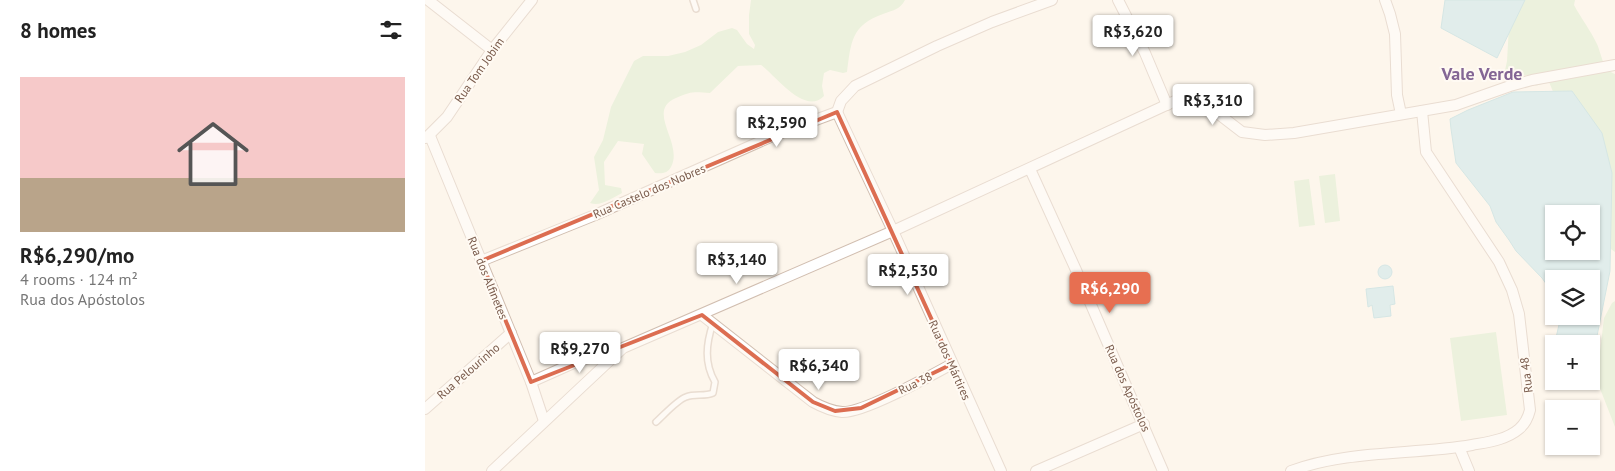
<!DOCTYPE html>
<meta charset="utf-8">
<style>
body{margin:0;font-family:"PT Sans",sans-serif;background:#f6f6f6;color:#222;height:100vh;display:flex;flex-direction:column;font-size:19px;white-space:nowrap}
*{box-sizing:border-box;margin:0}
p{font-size:16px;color:#767676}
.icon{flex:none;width:28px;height:28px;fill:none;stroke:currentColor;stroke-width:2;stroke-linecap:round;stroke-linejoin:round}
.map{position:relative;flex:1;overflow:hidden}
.panel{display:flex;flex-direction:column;background:#fff;width:425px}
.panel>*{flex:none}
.tools{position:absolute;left:1120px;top:205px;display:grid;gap:10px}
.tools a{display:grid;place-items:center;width:55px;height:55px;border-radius:0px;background:#fff;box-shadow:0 1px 4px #0004;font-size:25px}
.price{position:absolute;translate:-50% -42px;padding:0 11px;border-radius:5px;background:#fff;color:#222;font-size:16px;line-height:32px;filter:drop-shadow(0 1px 2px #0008)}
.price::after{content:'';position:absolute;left:50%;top:30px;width:15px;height:11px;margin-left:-8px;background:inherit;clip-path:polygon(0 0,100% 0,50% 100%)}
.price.on{background:#e76f51;color:#fff}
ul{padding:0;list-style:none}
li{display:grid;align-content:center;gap:10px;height:265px;padding:0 20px}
li span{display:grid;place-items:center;height:155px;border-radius:0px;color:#555}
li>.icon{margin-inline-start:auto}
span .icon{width:90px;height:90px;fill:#fffc;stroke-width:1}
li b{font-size:21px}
h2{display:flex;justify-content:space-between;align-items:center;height:60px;padding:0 20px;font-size:21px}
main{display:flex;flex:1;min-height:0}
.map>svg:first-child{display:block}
.green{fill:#d8ecc9}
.water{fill:#bfe3e8;stroke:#a5d3da;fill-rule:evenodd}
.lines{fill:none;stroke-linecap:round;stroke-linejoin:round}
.service-casing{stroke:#d1beb0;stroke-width:8}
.minor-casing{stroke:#d1beb0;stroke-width:12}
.service{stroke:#fff;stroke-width:5}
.minor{stroke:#fff;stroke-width:10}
.marked{fill:none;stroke:#dc6d51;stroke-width:4;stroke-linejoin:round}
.labels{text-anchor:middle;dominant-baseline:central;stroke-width:4;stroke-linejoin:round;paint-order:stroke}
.street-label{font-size:12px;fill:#7a5c4d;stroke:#fffaf3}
.district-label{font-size:18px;font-weight:bold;fill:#846695;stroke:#fffaf3}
</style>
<main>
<section class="panel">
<h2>8 homes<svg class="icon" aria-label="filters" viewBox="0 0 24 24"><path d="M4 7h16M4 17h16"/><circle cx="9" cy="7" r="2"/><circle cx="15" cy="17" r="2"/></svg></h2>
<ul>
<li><span style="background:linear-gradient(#f6c9c9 65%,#b9a48a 0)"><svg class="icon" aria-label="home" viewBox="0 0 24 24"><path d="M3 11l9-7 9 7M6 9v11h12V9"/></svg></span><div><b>R$6,290/mo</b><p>4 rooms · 124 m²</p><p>Rua dos Apóstolos</p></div></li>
</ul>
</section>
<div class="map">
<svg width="1190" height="471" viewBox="0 0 1190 471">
<rect width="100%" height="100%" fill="#fdf6ec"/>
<g class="green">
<path d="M326 0H480C475 10 468 10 458 14 426 25 426 43 422 72L418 73 405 70 399 73 397 86 399 96C380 116 351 76 336 65L313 66 285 93C270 92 266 91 251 98 220 111 259 143 246 167 243 173 237 174 230 173L217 154 219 144 193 141 179 162 180 185 196 188 197 193C187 198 176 207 165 203L174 190 169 157 178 140 186 107 209 61 218 56H243L260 52 276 45 293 32 307 28 312 30 322 44 329 49 330 45 324 34V15Z"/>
<path d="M1093 0H1150L1149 5C1156 18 1166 31 1172 44 1177 55 1177 69 1190 74V252L1179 244 1129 94 1124 82 1110 86 1113 82 1111 75H1102L1078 80 1082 61 1084 26Z"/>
<path d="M910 174 915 221 900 223 894 176Z"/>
<path d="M884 179 890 225 874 227 869 181Z"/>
<path d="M1190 301V453V427L1174 386 1173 368 1179 318 1187 303Z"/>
<path d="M1071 332 1082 415 1036 421 1025 338Z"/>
</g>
<g class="water">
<path d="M1020 0H1100L1072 58 1016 28Z"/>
<path d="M1147 91 1177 133 1187 173 1185 271 1169 351 1166 354V344H1131L1130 342 1136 316H1166V279H1129V295L1117 278 1091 251 1084 240 1071 222 1065 206 1031 163 1026 129 1025 119 1043 110 1088 92ZM1129 214H1166V251H1129Z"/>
<circle cx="960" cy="272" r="7"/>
<path d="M968 286 970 304 965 305 966 316 949 318 947 305 943 307 941 289Z"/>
</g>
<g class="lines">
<g class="service-casing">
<g id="service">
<path d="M268 0 271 9"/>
<path d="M231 422C238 416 252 400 261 397 270 393 279 397 288 393L290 382C279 363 281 344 288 323"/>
</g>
</g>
<g class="minor-casing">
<g id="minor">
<path d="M3 0 67 50"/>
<path d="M693 0 720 53 742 105"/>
<path d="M960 0 965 14 970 34 972 95 976 114"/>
<path d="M412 112 468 231 576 471"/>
<path d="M5 136 106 382 119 421"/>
<path d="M1 138 22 117 67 50 107 0"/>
<path d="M605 169 651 270 738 471"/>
<path d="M56 261 170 215 350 135 412 112 416 101 430 86 512 46 567 22 627 0"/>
<path d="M277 315 388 402C397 407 406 411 417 412 439 413 505 376 527 364"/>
<path d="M106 382 151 362 194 349"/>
<path d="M0 409 86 333"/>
<path d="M1034 447 1044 471"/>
<path d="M67 471 198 348 468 231 750 101 769 98 778 102 817 132 840 135 869 133 1031 105 1085 86 1107 80 1190 65"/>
<path d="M611 471 719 424"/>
<path d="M866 471C921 450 989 455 1047 445 1063 442 1081 440 1094 429 1100 424 1103 418 1105 410L1094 314 1087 290 1074 262 1001 152 997 111"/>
</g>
</g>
<use href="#service" class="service"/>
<use href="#minor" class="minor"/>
</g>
<path d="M0 0H1190V471H0ZM412 112 527 364 436 408 410 411 388 402 277 315 106 382 56 261Z" fill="#fdf6ec" fill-opacity=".55" fill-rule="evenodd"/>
<path class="marked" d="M412 112 527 364 436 408 410 411 388 402 277 315 106 382 56 261Z"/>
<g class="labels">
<g class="street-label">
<text transform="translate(54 70) rotate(-55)">Rua Tom Jobim</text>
<text transform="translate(224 191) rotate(-23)">Rua Castelo dos Nobres</text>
<text transform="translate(63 278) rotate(68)">Rua dos Alfinetes</text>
<text transform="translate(525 360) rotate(66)">Rua dos Mártires</text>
<text transform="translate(43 371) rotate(-41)">Rua Pelourinho</text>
<text transform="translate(1101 375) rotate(-97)">Rua 48</text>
<text transform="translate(490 383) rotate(-26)">Rua 38</text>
<text transform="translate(703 388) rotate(66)">Rua dos Apóstolos</text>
</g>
<g class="district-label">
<text x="1057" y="73">Vale Verde</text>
</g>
</g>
</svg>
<div class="tools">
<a><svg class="icon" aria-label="locate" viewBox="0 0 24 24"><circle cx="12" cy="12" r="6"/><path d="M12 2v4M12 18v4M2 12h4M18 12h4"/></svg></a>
<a><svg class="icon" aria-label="layers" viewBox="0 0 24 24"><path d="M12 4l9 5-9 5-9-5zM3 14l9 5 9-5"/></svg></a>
<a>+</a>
<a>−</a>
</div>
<b class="price" style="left:708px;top:57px">R$3,620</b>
<b class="price" style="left:788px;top:126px">R$3,310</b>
<b class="price" style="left:352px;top:148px">R$2,590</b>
<b class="price" style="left:312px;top:285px">R$3,140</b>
<b class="price" style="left:483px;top:296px">R$2,530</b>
<b class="price on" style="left:685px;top:314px">R$6,290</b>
<b class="price" style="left:155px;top:374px">R$9,270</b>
<b class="price" style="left:394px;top:391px">R$6,340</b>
</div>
</main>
